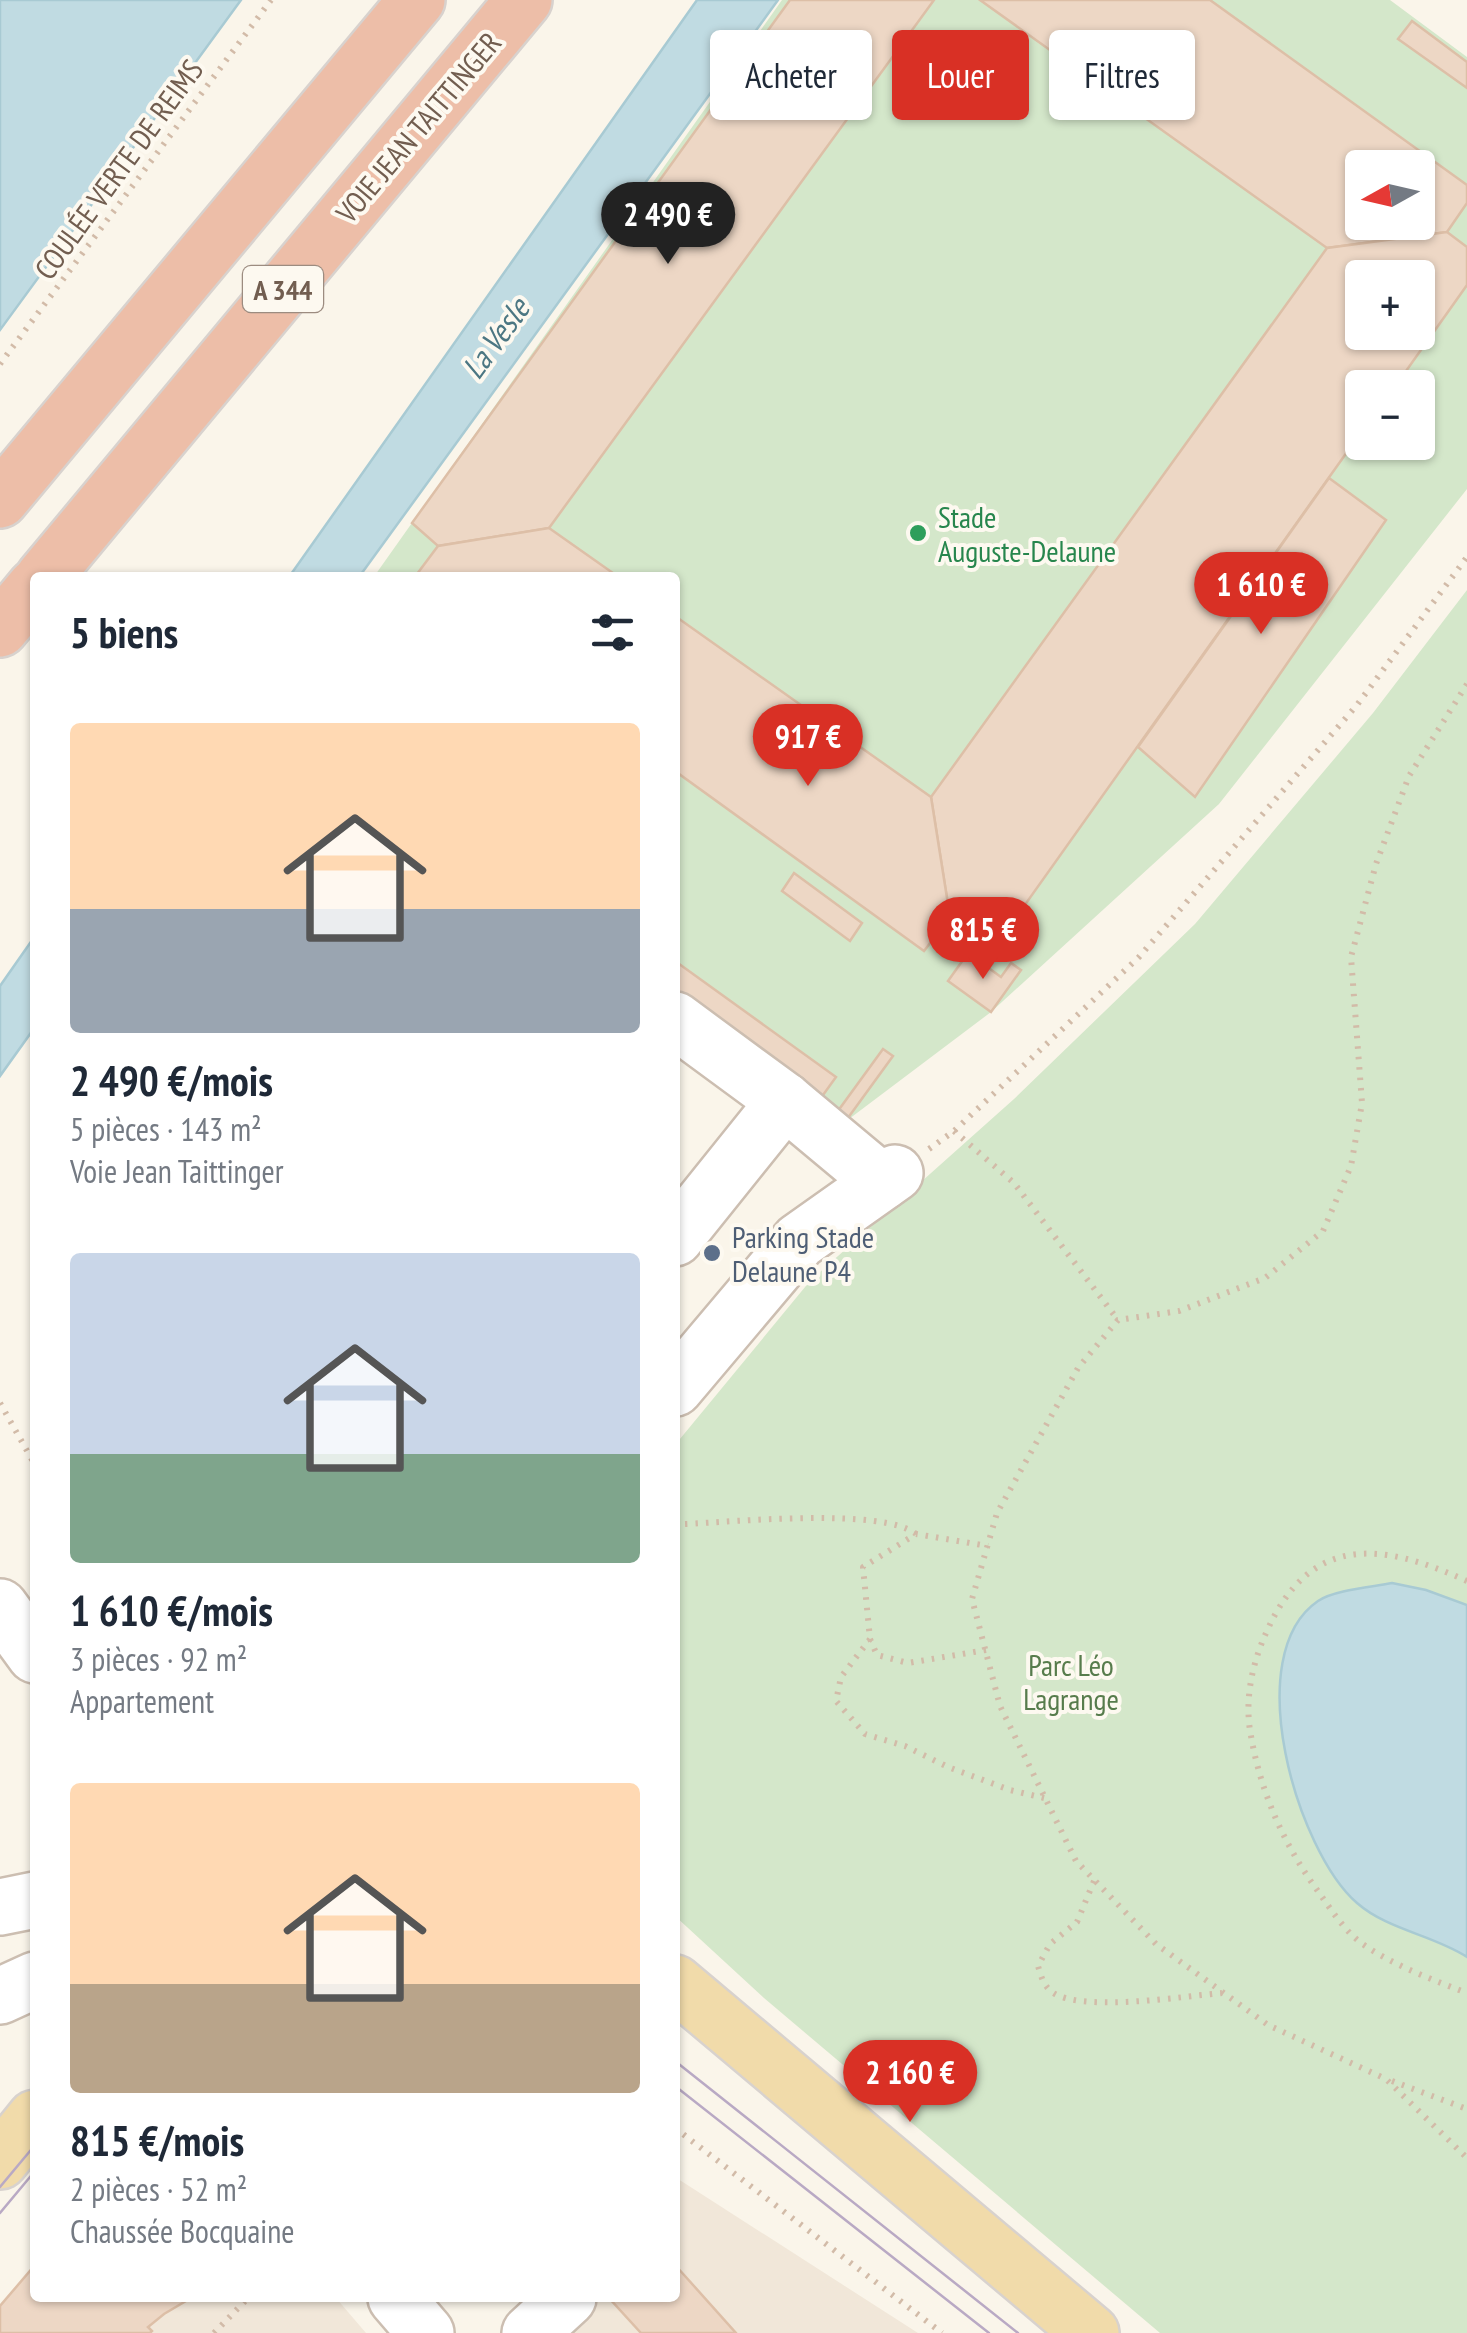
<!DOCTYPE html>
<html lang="fr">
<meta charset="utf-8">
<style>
body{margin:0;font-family:"PT Sans Narrow",sans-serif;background:#f2f2f3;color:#1f2937;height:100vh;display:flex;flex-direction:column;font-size:38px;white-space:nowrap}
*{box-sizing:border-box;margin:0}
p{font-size:32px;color:#747a83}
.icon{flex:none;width:55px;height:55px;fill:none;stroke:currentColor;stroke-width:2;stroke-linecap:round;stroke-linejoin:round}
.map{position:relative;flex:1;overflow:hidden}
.sheet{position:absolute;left:30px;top:572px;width:650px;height:1730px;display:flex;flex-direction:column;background:#fff;border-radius:10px;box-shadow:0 2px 8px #0004}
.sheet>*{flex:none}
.banner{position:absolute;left:710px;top:30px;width:605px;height:90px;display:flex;gap:20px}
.needle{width:65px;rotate:262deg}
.tools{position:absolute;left:1345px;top:150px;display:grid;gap:20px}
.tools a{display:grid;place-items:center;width:90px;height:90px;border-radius:10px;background:#fff;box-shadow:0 2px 8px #0004;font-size:50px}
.price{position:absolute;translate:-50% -85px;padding:0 22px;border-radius:35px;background:#d93025;color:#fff;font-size:32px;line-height:65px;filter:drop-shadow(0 2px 5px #0008)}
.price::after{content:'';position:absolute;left:50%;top:60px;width:30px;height:22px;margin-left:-15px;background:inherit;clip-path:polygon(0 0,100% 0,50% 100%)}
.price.selected{background:#222;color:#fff}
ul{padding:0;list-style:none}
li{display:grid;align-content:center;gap:20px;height:530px;padding:0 40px}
li span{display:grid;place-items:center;height:310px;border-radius:10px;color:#555}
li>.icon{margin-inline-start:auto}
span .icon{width:180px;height:180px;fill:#fffc;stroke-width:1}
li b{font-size:42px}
h2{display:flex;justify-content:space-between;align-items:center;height:120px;padding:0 40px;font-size:42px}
.pill{padding:0 35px;border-radius:10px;background:#fff;box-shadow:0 2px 8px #0004;font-size:35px;line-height:90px}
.pill.selected{background:#d93025;color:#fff}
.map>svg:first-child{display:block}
.residential{fill:#f1e7d9}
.green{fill:#d4e7ca;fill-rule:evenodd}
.water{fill:#c0dbe2;stroke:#a8cad3;stroke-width:2.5}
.building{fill:#edd7c5;stroke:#ddbfa7;stroke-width:2.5;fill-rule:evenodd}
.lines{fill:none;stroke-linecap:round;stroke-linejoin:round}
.minor-casing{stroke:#ccbeb1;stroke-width:60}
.major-casing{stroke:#d8d2ce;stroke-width:60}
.highway-casing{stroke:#d8d2ce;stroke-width:60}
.path{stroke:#d2bba8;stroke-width:6;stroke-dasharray:2.5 8;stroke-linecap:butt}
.minor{stroke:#fff;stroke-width:55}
.major{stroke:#f1dbaa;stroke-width:55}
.highway{stroke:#edbea8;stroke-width:55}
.tram{stroke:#b9a9c4;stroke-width:2.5}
.leisure-dot{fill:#2e9e5b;stroke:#fdf9f0;stroke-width:4}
.service-dot{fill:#5c6f8a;stroke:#fdf9f0;stroke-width:4}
.labels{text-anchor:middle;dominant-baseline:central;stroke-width:8;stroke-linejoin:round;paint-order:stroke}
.shield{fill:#fdf9f0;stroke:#9c8c80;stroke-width:2.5}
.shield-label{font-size:28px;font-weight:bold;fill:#725e50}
.street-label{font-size:30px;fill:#725e50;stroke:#fdf9f0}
.leisure-label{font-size:30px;fill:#27864d;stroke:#fdf9f0;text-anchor:start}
.service-label{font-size:30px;fill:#4e5e75;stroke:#fdf9f0;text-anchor:start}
.park-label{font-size:30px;fill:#577c4c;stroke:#fdf9f0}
.water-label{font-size:32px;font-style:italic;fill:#4c7783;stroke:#fdf9f0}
</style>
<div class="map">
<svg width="1467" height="2333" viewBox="0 0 1467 2333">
<rect width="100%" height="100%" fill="#faf5ea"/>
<g class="residential">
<path d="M675 2177 918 2333H547L587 2298H675Z"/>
<path d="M35 2298H336L366 2333H0V2307Z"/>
</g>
<g class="green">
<path d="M782 0H1390L1467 57V489L1219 804 991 1012 845 1122 675 998V578H373ZM1362 168H1418V222H1362ZM1362 278H1418V332H1362ZM1362 388H1418V442H1362Z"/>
<path d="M1467 590V2333H1160L764 1998 675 1916V1445L810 1281 1014 1099 1195 924 1373 713Z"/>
</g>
<g class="water">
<path d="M0 0H241L0 330Z"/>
<path d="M697 0H778L359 577H289Z"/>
<path d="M35 936V1027L0 1076V986Z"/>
<path d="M1392 1583 1426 1590 1467 1605V1957C1433 1935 1388 1930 1357 1903 1297 1851 1239 1655 1318 1601 1334 1590 1372 1587 1392 1583Z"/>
</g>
<g class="building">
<path d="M790 0H934L549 528 438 546 412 523Z"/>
<path d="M980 0H1210L1467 185V203L1447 232 1327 248ZM1362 168H1418V222H1362Z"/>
<path d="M1412 21 1467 62V88L1398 39Z"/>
<path d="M1447 232 1467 247V285L1394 388H1362V431L997 944 950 917 931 797 1327 248ZM1362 278H1418V332H1362Z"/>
<path d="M1329 478 1386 520 1195 797 1138 747Z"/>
<path d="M549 528 620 578H414L438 546Z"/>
<path d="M675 616 931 797 950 917 924 951 675 771Z"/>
<path d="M794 873 862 923 850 941 782 891Z"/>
<path d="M968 953 1001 977 1011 963 1021 970 991 1012 948 981Z"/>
<path d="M675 961 836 1077 818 1102 675 999Z"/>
<path d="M883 1049 893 1056 845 1122 835 1115Z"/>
<path d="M35 2265V2298H191L164 2314 148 2327 152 2331 150 2333H0V2306Z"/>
<path d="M675 2265 685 2276 736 2333H641L609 2298H675Z"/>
</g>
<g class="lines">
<g class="minor-casing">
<g id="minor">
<path d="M675 1020 785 1101 882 1182"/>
<path d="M675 1238 785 1101"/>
<path d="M675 1388 799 1241 895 1173"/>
<path d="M0 1607 35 1655"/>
<path d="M0 1907 35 1900"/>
<path d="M0 1996 35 1980"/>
<path d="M396 2298 426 2333"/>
<path d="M530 2333 568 2298"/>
</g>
</g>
<g class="major-casing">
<g id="major">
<path d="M675 1983 1091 2333"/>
<path d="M0 2161 35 2118"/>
</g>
</g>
<g class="highway-casing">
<g id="highway">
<path d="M0 500 417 0"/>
<path d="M43 578 524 0"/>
<path d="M0 629 35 587"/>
</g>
</g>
<g class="path">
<path d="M0 364 271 0"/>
<path d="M1467 684 1409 776 1376 864 1351 957 1362 1103 1351 1166 1323 1231 1265 1278 1179 1311 1118 1320 1078 1368 997 1513 972 1599 1000 1706 1076 1861 1156 1944 1268 2025 1386 2079 1467 2158"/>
<path d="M954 1131 1014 1183 1118 1320"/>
<path d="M929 1149 954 1131 1139 957 1357 705 1467 557"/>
<path d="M0 1403 35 1465"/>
<path d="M675 1521 685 1524C733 1522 882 1507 916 1534"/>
<path d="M1467 1581C1381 1542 1310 1533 1266 1633 1252 1664 1244 1701 1251 1736 1261 1794 1285 1847 1320 1894 1332 1911 1346 1933 1364 1945 1395 1966 1433 1980 1467 1993"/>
<path d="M870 1639 841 1677 836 1701 865 1734 905 1746 948 1767 1010 1790 1044 1798"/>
<path d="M986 1650 908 1663 877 1655 870 1639 863 1567 916 1534 988 1546"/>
<path d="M1094 1881 1077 1922 1050 1944 1038 1966C1041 1976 1043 1985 1052 1992 1080 2013 1185 1996 1222 1993"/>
<path d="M1392 2081 1467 2109"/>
<path d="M675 2128 942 2333"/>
<path d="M214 2333 248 2298"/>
</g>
<use href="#minor" class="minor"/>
<use href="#major" class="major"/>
<use href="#highway" class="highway"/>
<g class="tram">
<path d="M675 2061 1018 2333"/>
<path d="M675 2086 989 2333"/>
<path d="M0 2187 35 2145"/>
<path d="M0 2213 35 2171"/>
</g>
</g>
<circle class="leisure-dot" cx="918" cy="533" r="10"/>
<circle class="service-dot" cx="712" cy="1253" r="10"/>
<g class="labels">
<rect class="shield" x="243" y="266" width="80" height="46" rx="8"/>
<g class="shield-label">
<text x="283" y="289">A 344</text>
</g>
<g class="street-label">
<text transform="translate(418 127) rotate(-50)">VOIE JEAN TAITTINGER</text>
<text transform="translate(118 169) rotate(-54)">COULÉE VERTE DE REIMS</text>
</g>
<g class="leisure-label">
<text x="938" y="516">Stade<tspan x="938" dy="34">Auguste-Delaune</tspan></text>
</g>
<g class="service-label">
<text x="732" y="1236">Parking Stade<tspan x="732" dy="34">Delaune P4</tspan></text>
</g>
<g class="park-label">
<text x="1071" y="1664">Parc Léo<tspan x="1071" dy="34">Lagrange</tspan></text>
</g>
<g class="water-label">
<text transform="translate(495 338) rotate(-54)">La Vesle</text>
</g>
</g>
</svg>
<div class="tools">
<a><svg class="needle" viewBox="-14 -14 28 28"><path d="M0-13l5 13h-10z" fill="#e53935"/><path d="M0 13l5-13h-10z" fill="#747a83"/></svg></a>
<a>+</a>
<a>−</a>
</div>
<b class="price selected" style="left:668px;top:267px">2 490 €</b>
<b class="price" style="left:1261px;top:637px">1 610 €</b>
<b class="price" style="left:808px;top:789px">917 €</b>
<b class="price" style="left:983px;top:982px">815 €</b>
<b class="price" style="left:910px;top:2125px">2 160 €</b>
<div class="banner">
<a class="pill">Acheter</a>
<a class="pill selected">Louer</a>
<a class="pill">Filtres</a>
</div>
<section class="sheet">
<h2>5 biens<svg class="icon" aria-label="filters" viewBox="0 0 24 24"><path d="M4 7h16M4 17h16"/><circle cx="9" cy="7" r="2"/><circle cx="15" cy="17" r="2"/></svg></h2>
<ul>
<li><span style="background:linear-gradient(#ffd9b3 60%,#9aa5b1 0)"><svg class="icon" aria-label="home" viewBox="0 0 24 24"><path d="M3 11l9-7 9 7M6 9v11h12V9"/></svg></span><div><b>2 490 €/mois</b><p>5 pièces · 143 m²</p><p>Voie Jean Taittinger</p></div></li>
<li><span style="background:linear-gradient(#c9d6e8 65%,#7fa58c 0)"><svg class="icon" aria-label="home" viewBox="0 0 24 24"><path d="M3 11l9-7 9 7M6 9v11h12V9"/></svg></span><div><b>1 610 €/mois</b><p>3 pièces · 92 m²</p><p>Appartement</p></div></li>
<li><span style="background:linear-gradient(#ffd9b3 65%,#b9a48a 0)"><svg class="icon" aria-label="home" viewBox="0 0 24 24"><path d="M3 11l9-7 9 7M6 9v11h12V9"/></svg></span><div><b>815 €/mois</b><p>2 pièces · 52 m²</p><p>Chaussée Bocquaine</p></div></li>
</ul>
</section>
</div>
